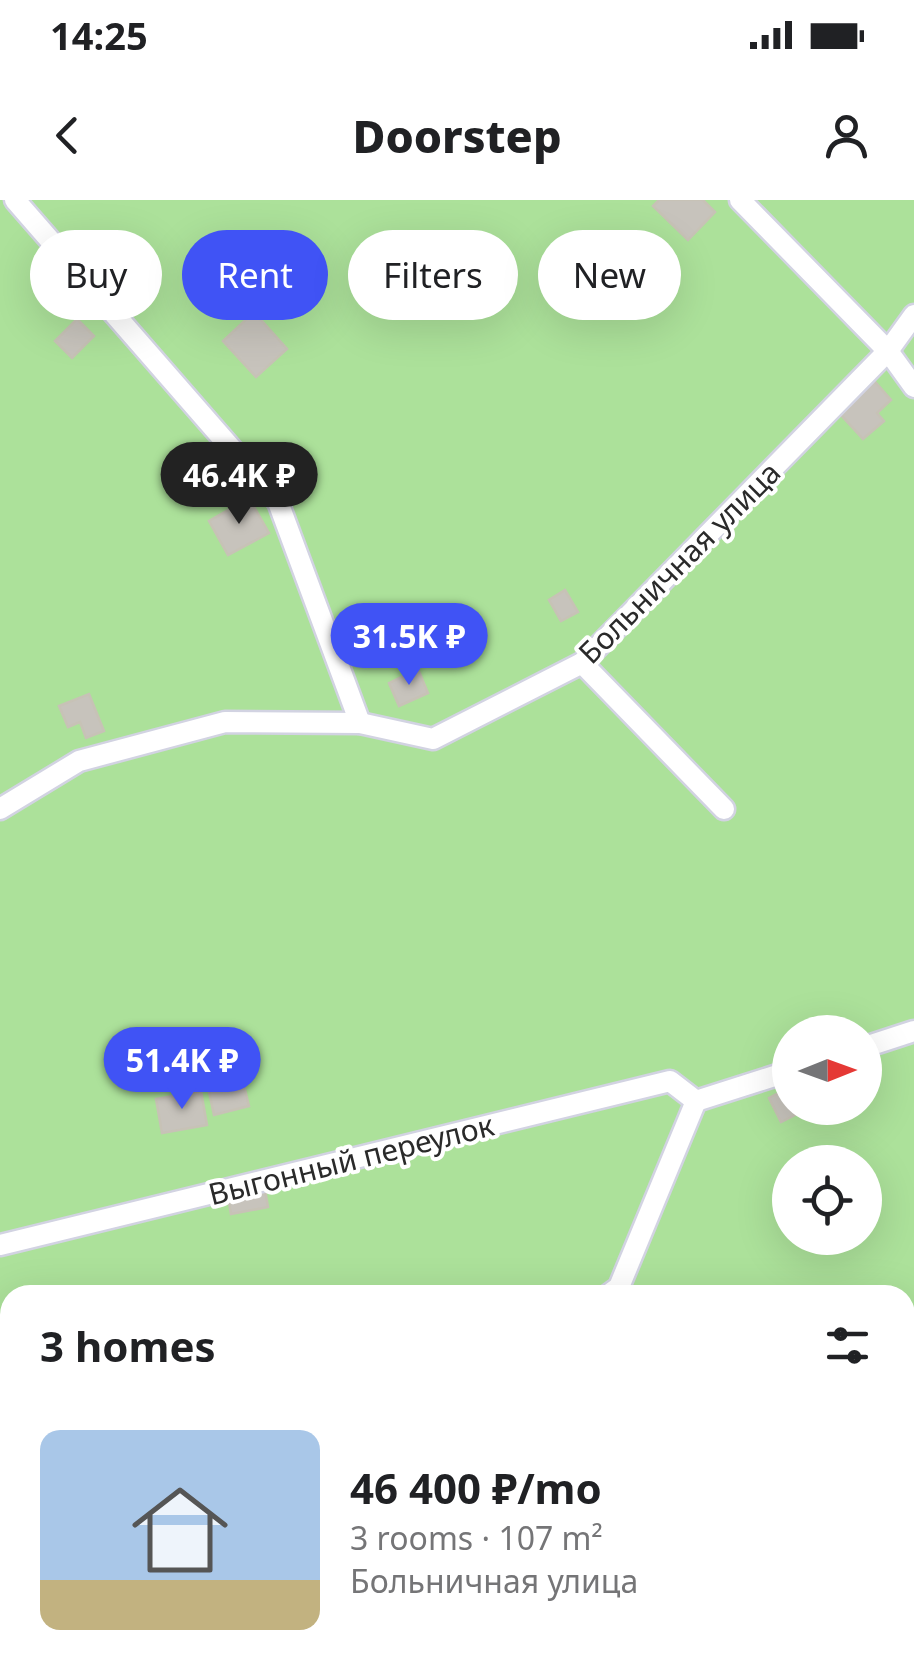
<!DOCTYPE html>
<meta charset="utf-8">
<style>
body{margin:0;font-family:"Noto Sans",sans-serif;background:#f6f6f6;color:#202124;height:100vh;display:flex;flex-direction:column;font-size:38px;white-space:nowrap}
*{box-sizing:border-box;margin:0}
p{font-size:32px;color:#757577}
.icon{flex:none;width:55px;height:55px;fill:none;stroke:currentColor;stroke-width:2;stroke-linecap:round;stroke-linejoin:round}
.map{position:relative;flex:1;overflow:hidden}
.drawer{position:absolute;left:0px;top:1085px;width:915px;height:390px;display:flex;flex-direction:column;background:#fff;border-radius:30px 30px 0 0;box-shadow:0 10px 40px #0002}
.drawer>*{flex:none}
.hud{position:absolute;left:30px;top:30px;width:855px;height:90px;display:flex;gap:20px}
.needle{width:65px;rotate:89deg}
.fabs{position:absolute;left:772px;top:815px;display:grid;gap:20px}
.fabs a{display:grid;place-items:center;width:110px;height:110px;border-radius:50%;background:#fff;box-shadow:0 10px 40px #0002;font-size:50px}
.price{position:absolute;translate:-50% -85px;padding:0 22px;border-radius:35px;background:#4053f5;color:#fff;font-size:32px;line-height:65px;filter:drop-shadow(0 2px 5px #0008)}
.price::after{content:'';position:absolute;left:50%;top:60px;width:30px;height:22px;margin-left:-15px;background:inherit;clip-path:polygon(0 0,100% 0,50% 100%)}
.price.active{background:#222;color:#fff}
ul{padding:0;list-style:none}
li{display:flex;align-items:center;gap:30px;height:250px;padding:0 40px}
li span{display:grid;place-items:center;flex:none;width:280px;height:200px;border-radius:20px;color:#555}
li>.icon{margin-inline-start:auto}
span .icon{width:120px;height:120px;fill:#fffc;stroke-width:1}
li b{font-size:42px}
h2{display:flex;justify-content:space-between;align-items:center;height:120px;padding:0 40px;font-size:42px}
.tag{padding:0 35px;border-radius:45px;background:#fff;box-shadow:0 10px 40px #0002;font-size:35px;line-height:90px}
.tag.active{background:#4053f5;color:#fff}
.status{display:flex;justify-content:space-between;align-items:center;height:70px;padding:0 50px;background:#fff;direction:ltr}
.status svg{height:28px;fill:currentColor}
header{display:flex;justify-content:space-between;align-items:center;height:130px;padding:0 40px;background:#fff;font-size:45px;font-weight:800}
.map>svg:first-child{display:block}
.green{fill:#ace19a;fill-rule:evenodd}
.building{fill:#c7c3bc;stroke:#c7c2b6;stroke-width:2.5}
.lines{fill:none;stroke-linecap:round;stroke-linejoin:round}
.street-casing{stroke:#d2d3e2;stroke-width:25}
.street{stroke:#fff;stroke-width:20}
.labels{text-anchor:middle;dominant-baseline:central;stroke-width:8;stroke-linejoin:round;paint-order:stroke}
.street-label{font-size:30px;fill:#2a2a2a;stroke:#fff}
</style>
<div class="status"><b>14:25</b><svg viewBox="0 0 49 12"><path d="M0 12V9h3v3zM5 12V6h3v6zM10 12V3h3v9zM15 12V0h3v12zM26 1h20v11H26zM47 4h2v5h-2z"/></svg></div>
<header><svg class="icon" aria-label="back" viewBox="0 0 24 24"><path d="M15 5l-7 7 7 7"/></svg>Doorstep<svg class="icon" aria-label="person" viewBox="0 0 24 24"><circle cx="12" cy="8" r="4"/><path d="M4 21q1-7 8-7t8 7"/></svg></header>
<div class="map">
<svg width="914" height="1475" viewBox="0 0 914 1475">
<rect width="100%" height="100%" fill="#ece6dc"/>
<path class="green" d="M0 0H914V1475H0ZM790 832H865V908H790ZM790 962H865V1038H790ZM10 1095H905V1465H10Z"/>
<g class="building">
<path d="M659 0H703L715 12 688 40 653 6Z"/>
<path d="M254 112 287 149 256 177 223 141Z"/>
<path d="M77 119 94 136 72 158 55 141Z"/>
<path d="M870 176 891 200 877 213 884 221 863 239 841 215 849 208 843 201Z"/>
<path d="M249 298 269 333 228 355 209 321Z"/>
<path d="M565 390 578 412 561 421 549 400Z"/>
<path d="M418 469 428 493 399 506 389 483Z"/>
<path d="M89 494 104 531 86 538 80 522 68 527 59 506Z"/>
<path d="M240 869 249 906 214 915 206 878Z"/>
<path d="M790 887V908H809L781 922 769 898Z"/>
<path d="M201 891 207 925 162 933 156 899Z"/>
<path d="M264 984 268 1007 231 1014 227 991Z"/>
</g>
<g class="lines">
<g class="street-casing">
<g id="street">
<path d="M15 0 278 302 360 523"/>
<path d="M740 0 888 151 914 187"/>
<path d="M582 463 724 609"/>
<path d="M0 609 79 561 225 522 360 523 433 539 582 463 888 151 914 115"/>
<path d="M865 847 914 831"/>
<path d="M696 901 790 871"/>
<path d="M0 1045 670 881 696 901"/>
<path d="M608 1095 619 1087 696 901"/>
<path d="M905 1314 914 1304"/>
<path d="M905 1394 914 1389"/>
<path d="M0 1440 10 1436"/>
<path d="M749 1475 765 1465"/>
</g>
</g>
<use href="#street" class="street"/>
</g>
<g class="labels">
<g class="street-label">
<text transform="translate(679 362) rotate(-45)">Больничная улица</text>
<text transform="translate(351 959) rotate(-14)">Выгонный переулок</text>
</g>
</g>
</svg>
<div class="fabs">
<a><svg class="needle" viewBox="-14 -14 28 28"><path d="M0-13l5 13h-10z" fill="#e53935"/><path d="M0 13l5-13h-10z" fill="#757577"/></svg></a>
<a><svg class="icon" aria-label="locate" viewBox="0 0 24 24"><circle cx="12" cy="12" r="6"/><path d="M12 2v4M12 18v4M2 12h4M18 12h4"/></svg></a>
</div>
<b class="price active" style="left:239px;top:327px">46.4K ₽</b>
<b class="price" style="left:409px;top:488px">31.5K ₽</b>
<b class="price" style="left:182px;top:912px">51.4K ₽</b>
<div class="hud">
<a class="tag">Buy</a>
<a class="tag active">Rent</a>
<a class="tag">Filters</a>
<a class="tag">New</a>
</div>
<section class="drawer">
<h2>3 homes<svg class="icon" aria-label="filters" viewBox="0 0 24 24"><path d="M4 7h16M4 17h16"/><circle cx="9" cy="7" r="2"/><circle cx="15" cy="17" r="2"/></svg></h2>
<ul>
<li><span style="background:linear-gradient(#a9c7e8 75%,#c2b280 0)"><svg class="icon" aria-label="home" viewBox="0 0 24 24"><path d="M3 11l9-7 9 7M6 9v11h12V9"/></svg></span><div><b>46 400 ₽/mo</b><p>3 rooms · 107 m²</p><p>Больничная улица</p></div></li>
</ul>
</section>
</div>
